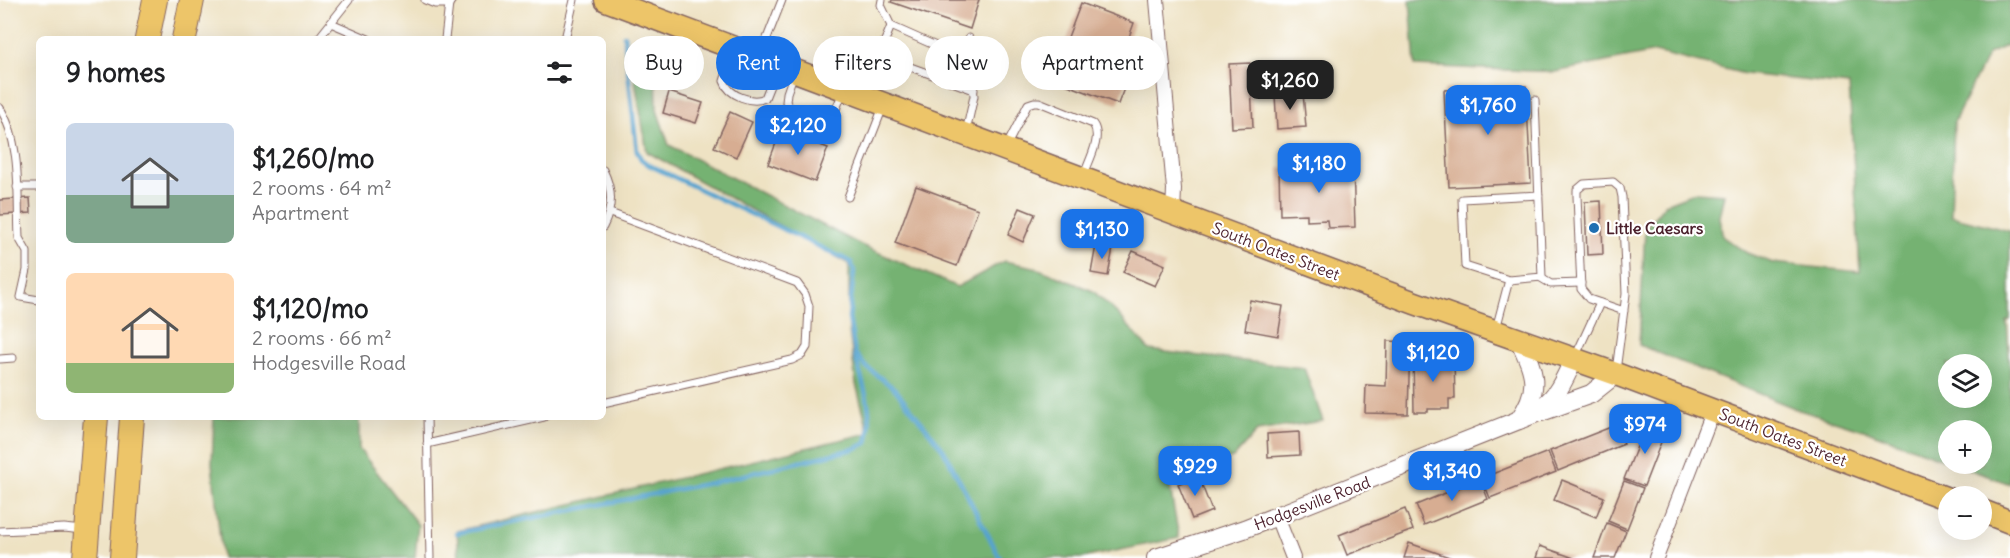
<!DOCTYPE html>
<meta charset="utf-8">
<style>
body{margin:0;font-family:Delius,sans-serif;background:#f2f2f2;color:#202124;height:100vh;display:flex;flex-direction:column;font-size:22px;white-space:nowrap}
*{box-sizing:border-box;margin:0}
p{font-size:20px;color:#757577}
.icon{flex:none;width:33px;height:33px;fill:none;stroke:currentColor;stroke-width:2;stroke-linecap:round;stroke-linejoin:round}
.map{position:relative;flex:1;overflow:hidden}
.side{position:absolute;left:36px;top:36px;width:570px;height:384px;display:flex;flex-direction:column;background:#fff;border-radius:9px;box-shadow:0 6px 24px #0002}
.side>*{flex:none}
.hud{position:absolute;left:624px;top:36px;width:570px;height:54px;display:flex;gap:12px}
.tools{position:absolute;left:1938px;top:354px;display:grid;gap:12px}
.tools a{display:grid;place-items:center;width:54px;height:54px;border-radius:50%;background:#fff;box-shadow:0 6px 24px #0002;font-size:30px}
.price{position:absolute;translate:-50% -51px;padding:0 14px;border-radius:12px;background:#1a73e8;color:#fff;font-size:20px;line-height:39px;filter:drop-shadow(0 2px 3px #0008)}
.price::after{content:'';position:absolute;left:50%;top:36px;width:18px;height:14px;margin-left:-9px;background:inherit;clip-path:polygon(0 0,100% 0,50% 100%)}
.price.active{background:#222;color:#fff}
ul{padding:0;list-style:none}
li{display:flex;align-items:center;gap:18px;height:150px;padding:0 30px}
li span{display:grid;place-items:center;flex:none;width:168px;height:120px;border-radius:9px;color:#555}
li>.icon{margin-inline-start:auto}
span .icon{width:72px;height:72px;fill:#fffc;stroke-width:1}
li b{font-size:26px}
h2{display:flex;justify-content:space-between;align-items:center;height:72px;padding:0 30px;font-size:26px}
.tag{padding:0 21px;border-radius:27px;background:#fff;box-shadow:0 6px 24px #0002;font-size:21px;line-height:54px}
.tag.active{background:#1a73e8;color:#fff}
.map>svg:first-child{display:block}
.forest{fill:#75b272;stroke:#60684e;stroke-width:1.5;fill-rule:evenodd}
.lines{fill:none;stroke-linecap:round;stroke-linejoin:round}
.stream{stroke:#55a3cf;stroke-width:4.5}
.building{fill:#d7ad92}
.service-casing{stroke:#836360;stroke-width:9}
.minor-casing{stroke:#836360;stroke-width:16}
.tertiary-casing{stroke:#836360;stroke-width:20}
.primary-casing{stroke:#836360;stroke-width:25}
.trunk-casing{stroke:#836360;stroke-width:26}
.service{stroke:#fff;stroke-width:7}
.minor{stroke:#fff;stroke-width:14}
.tertiary{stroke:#fff;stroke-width:18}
.primary{stroke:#edc569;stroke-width:22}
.trunk{stroke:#edc569;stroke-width:24}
.poi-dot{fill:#1f6fb2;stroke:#fff;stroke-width:2}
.labels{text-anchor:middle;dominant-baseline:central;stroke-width:4.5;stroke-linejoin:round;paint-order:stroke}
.poi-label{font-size:16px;font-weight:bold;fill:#4a1f2b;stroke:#fff;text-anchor:start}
.street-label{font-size:16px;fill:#4a1f2b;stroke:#fff}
</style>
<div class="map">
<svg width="2010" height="558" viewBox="0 0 2010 558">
<rect width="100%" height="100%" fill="#fff"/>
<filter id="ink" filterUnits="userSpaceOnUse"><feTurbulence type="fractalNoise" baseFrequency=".0167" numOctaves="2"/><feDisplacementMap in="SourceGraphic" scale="12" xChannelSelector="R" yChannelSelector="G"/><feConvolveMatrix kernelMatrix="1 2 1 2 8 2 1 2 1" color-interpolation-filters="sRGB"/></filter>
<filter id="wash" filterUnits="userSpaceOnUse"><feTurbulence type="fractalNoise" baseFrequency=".008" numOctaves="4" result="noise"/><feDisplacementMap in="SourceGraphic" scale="24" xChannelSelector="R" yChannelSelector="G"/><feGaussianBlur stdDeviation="1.35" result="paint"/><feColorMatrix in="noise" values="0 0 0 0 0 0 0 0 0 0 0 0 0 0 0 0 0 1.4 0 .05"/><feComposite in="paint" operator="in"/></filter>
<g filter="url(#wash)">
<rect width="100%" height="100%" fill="#eee2c3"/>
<g class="forest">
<path d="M1410 0H2010V44L1988 54 1954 122 1951 216 2010 231V320L2007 321 2010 368V484L1954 464H1982V430H1948V461L1870 432 1799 410 1639 345 1645 229 1665 204 1696 192 1724 194 1719 217 1723 237 1747 253 1773 263 1860 272 1849 85 1745 74 1655 52 1555 72 1415 66ZM1948 364H1982V398H1948Z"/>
<path d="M630 51 656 62 657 110 669 145 861 245 957 287 1004 261 1034 267 1093 291 1119 315 1149 350 1304 368 1323 421 1257 431 1233 458 1167 470 1179 538 1082 558H459L457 531 869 433 856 384 849 330V264L647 152Z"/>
<path d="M214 417H359V449L418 525 415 558H222L212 463Z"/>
</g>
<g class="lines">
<g class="stream">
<path d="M624 35 637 151 641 159 649 165 851 262 854 271 849 318 855 353 865 366 895 389 943 449 1000 558"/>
<path d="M457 533 710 483 854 449 867 443C875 414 863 384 855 356"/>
</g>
</g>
<g id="blocks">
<g class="building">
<path d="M892 0H979L970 29 891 2Z"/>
<path d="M1081 3 1134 23 1118 68 1130 73 1118 104 1052 79Z"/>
<path d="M1250 63 1253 127 1232 128 1229 64Z"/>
<path d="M1526 86 1531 183 1449 187 1444 90Z"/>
<path d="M669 92 703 103 696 123 663 113Z"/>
<path d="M1303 93 1306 127 1277 129 1275 95Z"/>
<path d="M730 112 752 122 736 157 714 147Z"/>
<path d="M781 130 828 148 815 182 768 164Z"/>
<path d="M1353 165 1355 227 1328 228 1327 220 1307 221V214L1280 215 1279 168Z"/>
<path d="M916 186 978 209 957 266 895 243Z"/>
<path d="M30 198 31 213 0 215V200Z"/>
<path d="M1601 201 1603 254 1587 255 1585 202Z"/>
<path d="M1020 208 1035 214 1023 242 1008 235Z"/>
<path d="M1096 245 1113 248 1108 276 1091 273Z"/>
<path d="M1133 251 1165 265 1155 286 1123 272Z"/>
<path d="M1250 300 1283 306 1278 336 1245 330Z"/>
<path d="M1387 341 1410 342 1408 414 1365 413 1366 385 1386 386Z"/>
<path d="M1428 351V360L1454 359 1455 399H1449V409H1428V412H1414L1413 352Z"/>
<path d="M1646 424 1665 432 1644 486 1624 479Z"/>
<path d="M1616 425 1624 444 1558 471 1550 451Z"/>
<path d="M1299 432 1300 455 1268 457 1267 434Z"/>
<path d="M1548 452 1556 472 1490 498 1482 478Z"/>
<path d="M1198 475 1212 511 1192 519 1178 484Z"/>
<path d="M1480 479 1488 499 1424 525 1416 505Z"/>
<path d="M1562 480 1604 497 1596 517 1554 500Z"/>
<path d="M1624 481 1643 488 1627 529 1608 521Z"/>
<path d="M1405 509 1413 530 1347 555 1339 535Z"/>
<path d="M1607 523 1626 531 1615 558H1594Z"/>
<path d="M1409 543 1452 558H1404Z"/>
<path d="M1540 546 1574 558H1536Z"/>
</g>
</g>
</g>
<g filter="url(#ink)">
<use href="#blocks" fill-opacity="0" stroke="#836360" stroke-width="1.5"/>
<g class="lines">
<g class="service-casing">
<g id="service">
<path d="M425 0 435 4H449L452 0"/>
<path d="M331 23 368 39"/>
<path d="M891 26 972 62"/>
<path d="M318 39 349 0"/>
<path d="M445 39 449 4"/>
<path d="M565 39 574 0"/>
<path d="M734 51 724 81C729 96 752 104 765 98L777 68"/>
<path d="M760 56 782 0"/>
<path d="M880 56 974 90"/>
<path d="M794 73 787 93 786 102 792 111 822 122 833 116 843 92"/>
<path d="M863 94 891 26 881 5 882 0"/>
<path d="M1535 100 1542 277 1509 280 1465 266 1462 199 1539 195"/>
<path d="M0 108C22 143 17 198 19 238L27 252V270L21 297 39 300"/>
<path d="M966 132 974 96 969 38"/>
<path d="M1006 147 1028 104 1034 102H1039L1093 124C1103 138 1088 162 1083 177"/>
<path d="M603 170C613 190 613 207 603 227"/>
<path d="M17 187H39"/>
<path d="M848 197 883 107"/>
<path d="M1541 278 1551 284 1581 283"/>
<path d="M1496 329 1509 280"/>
<path d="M1576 355 1600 303"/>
<path d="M0 359 13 358"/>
<path d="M1616 371 1626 294 1622 197 1620 188 1613 182 1584 184 1577 190V196L1581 289 1589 299 1624 311"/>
<path d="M603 403 792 360 802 355 807 347 809 306 805 294 797 283 610 213"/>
<path d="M427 417 430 558"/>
<path d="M427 444 544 417"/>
<path d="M0 531 64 528 84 530"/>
</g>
</g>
<g class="minor-casing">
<g id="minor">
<path d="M1157 0 1174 189 1173 213"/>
<path d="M1277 517 1293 558"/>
<path d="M1656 558 1713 410"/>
</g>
</g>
<g class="tertiary-casing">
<g id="tertiary">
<path d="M1519 339C1534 372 1542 387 1519 420"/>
<path d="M1541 412 1591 394 1616 374"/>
<path d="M1156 558 1244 529 1534 414C1559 395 1561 386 1574 359"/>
</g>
</g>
<g class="primary-casing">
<g id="primary">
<path d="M606 0 1415 303 1616 374 1948 499"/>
<path d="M1982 511 2010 522"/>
</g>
</g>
<g class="trunk-casing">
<g id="trunk">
<path d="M147 39 155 0"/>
<path d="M184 39 192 0"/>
<path d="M85 558 96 417"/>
<path d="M122 558 132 417"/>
</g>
</g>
<use href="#service" class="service"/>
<use href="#minor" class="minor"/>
<use href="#tertiary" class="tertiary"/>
<use href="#primary" class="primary"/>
<use href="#trunk" class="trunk"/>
</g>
</g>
<circle class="poi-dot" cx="1594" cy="228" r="6"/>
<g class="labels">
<g class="poi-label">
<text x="1606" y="228">Little Caesars</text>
</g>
<g class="street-label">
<text transform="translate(1276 251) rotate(21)">South Oates Street</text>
<text transform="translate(1783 437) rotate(21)">South Oates Street</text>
<text transform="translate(1312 503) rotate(-21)">Hodgesville Road</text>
</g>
</g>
</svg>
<div class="tools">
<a><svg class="icon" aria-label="layers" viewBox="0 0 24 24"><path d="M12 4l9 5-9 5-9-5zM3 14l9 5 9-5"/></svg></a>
<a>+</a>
<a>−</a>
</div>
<b class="price active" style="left:1290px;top:111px">$1,260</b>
<b class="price" style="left:1488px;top:136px">$1,760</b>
<b class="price" style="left:798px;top:156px">$2,120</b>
<b class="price" style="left:1319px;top:194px">$1,180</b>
<b class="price" style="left:1102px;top:260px">$1,130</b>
<b class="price" style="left:1433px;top:383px">$1,120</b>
<b class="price" style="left:1645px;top:455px">$974</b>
<b class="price" style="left:1195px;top:497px">$929</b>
<b class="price" style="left:1452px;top:502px">$1,340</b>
<div class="hud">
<a class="tag">Buy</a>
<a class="tag active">Rent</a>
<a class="tag">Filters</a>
<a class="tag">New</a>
<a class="tag">Apartment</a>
</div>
<section class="side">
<h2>9 homes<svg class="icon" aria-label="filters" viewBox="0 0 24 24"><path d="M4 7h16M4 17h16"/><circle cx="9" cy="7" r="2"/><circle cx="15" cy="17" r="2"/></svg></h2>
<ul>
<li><span style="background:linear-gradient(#c9d6e8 60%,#7fa58c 0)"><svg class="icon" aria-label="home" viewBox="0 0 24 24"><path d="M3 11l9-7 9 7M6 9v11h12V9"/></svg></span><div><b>$1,260/mo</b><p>2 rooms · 64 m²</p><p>Apartment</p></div></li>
<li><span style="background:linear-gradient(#ffd9b3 75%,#8fb573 0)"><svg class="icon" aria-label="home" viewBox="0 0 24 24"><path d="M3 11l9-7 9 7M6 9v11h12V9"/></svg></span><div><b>$1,120/mo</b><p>2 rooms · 66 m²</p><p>Hodgesville Road</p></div></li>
</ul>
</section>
</div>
